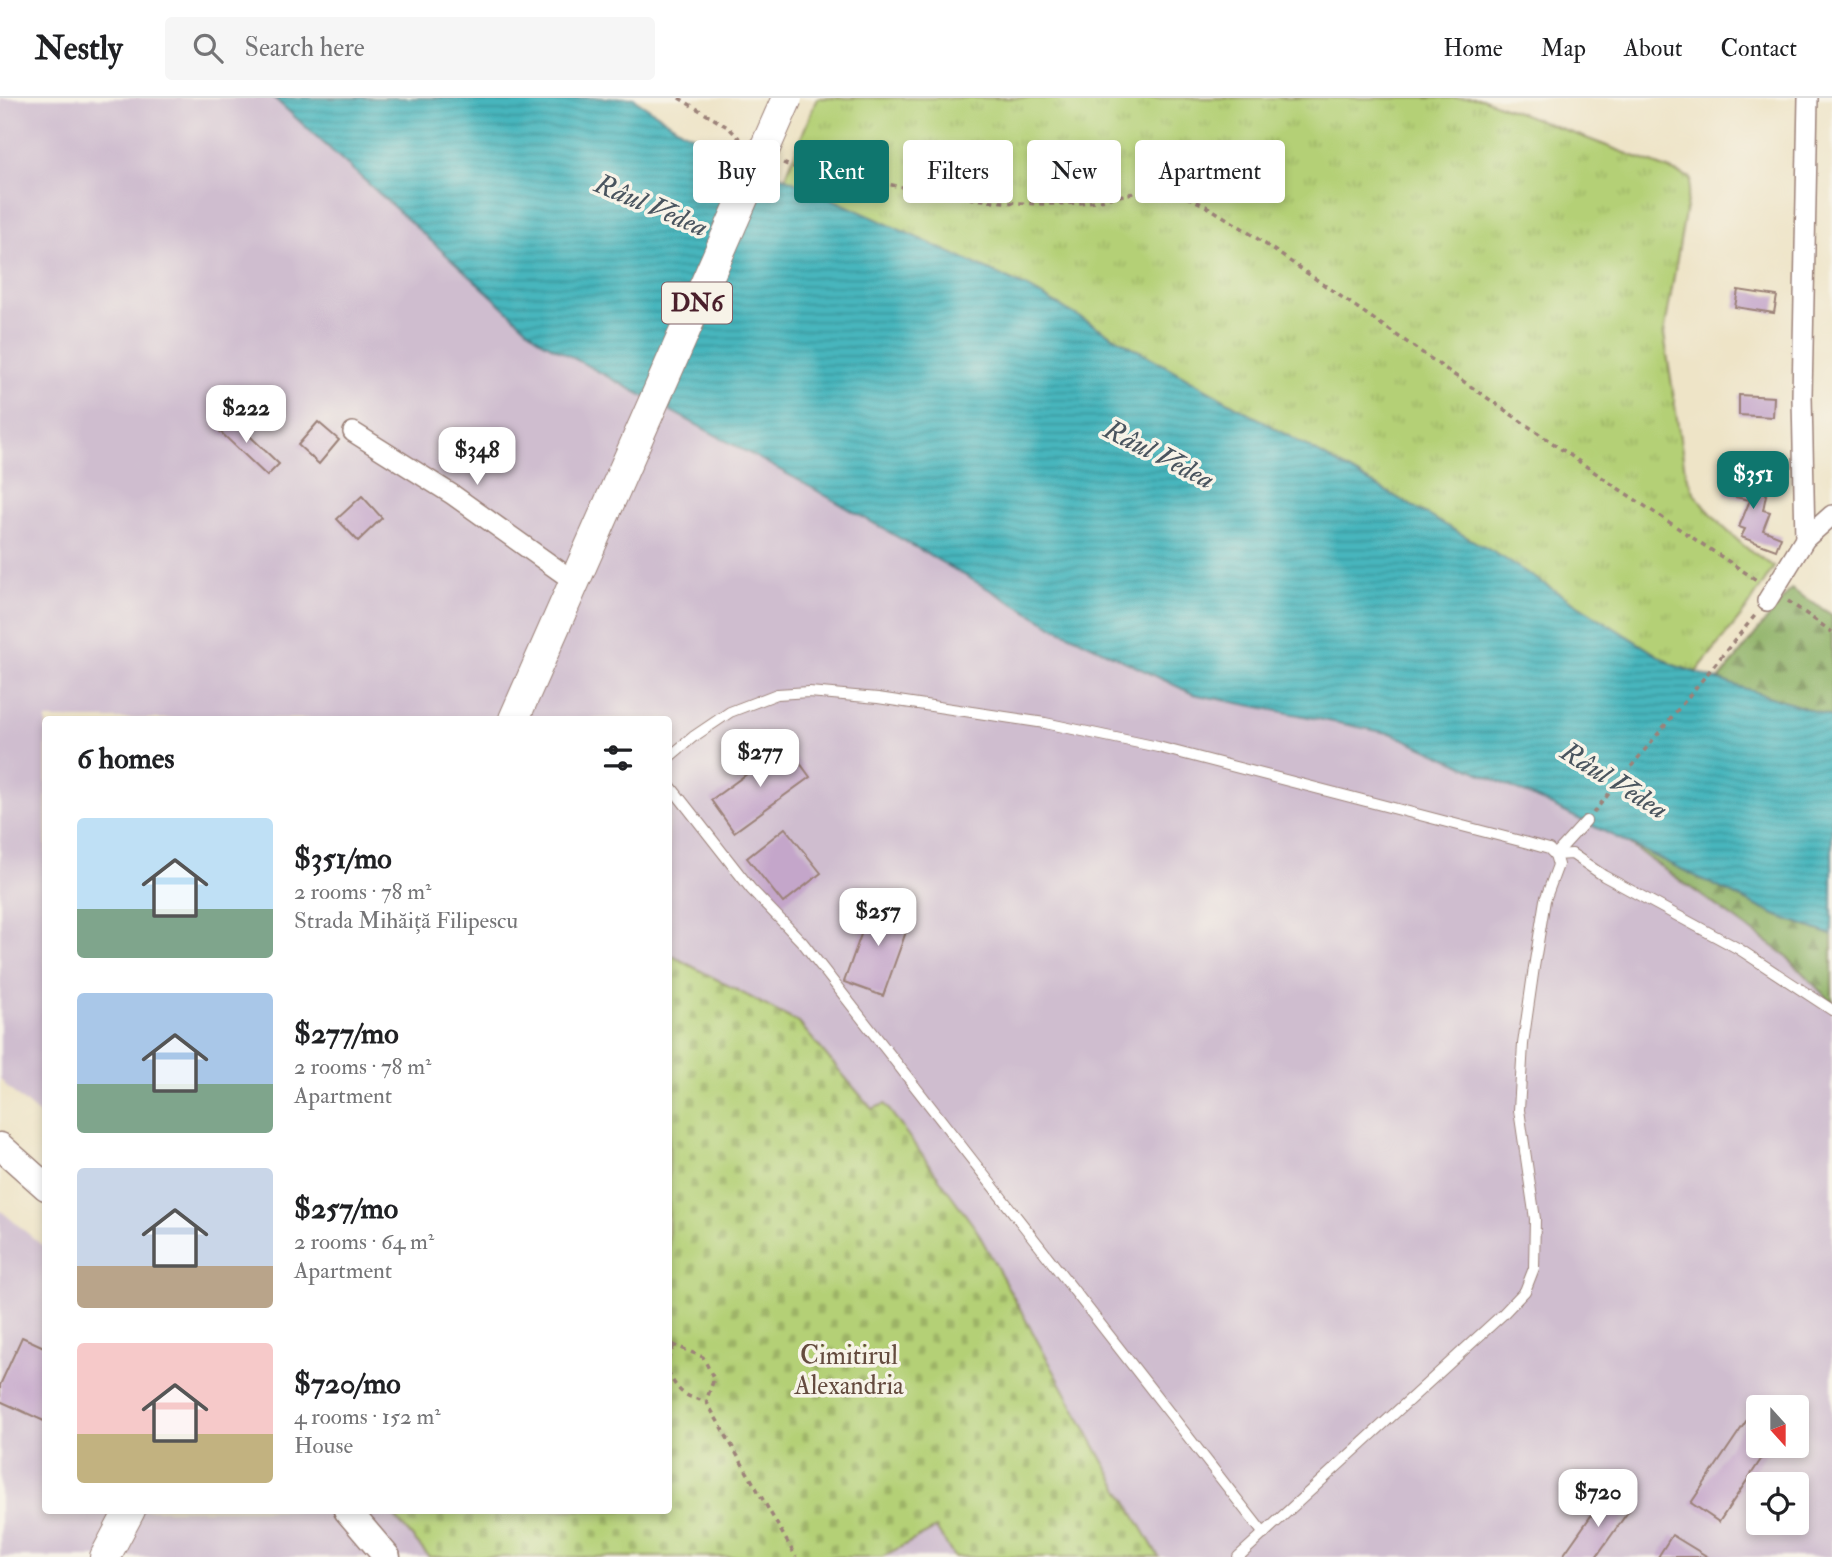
<!DOCTYPE html>
<meta charset="utf-8">
<style>
body{margin:0;font-family:"IM FELL Double Pica",serif;background:#f6f6f6;color:#202124;height:100vh;display:flex;flex-direction:column;font-size:26px;white-space:nowrap}
*{box-sizing:border-box;margin:0}
p{font-size:23px;color:#757577}
.icon{flex:none;width:38px;height:38px;fill:none;stroke:currentColor;stroke-width:2;stroke-linecap:round;stroke-linejoin:round}
.map{position:relative;flex:1;overflow:hidden}
.drawer{position:absolute;left:42px;top:618px;width:630px;height:798px;display:flex;flex-direction:column;background:#fff;border-radius:7px;box-shadow:0 4px 10px #0003}
.drawer>*{flex:none}
.top-card{position:absolute;left:693px;top:42px;width:665px;height:63px;display:flex;gap:14px}
.needle{width:46px;rotate:159deg}
.controls{position:absolute;left:1746px;top:1297px;display:grid;gap:14px}
.controls a{display:grid;place-items:center;width:63px;height:63px;border-radius:7px;background:#fff;box-shadow:0 4px 10px #0003;font-size:35px}
.price{position:absolute;translate:-50% -60px;padding:0 16px;border-radius:14px;background:#fff;color:#222;font-size:23px;line-height:46px;filter:drop-shadow(0 2px 4px #0008)}
.price::after{content:'';position:absolute;left:50%;top:42px;width:21px;height:16px;margin-left:-10px;background:inherit;clip-path:polygon(0 0,100% 0,50% 100%)}
.price.selected{background:#0f766e;color:#fff}
ul{padding:0;list-style:none}
li{display:flex;align-items:center;gap:21px;height:175px;padding:0 35px}
li span{display:grid;place-items:center;flex:none;width:196px;height:140px;border-radius:7px;color:#555}
li>.icon{margin-inline-start:auto}
span .icon{width:84px;height:84px;fill:#fffc;stroke-width:1}
li b{font-size:30px}
h2{display:flex;justify-content:space-between;align-items:center;height:84px;padding:0 35px;font-size:30px}
.tag{padding:0 24px;border-radius:7px;background:#fff;box-shadow:0 4px 10px #0003;font-size:24px;line-height:63px}
.tag.selected{background:#0f766e;color:#fff}
header{display:flex;align-items:center;gap:42px;box-sizing:border-box;height:98px;padding:0 35px;background:#fff;border-bottom:2px solid #e0e0e0}
header strong{font-size:33px}
nav{display:flex;gap:38px;margin-inline-start:auto;font-size:24px}
.search{width:490px;height:63px;background:#f6f6f6;display:flex;align-items:center;gap:18px;box-sizing:border-box;padding:0 24px;border-radius:7px;color:#757577;font-size:26px}
.map>svg:first-child{display:block}
.industrial{fill:#cfbdcf;fill-rule:evenodd}
.grass{fill:url(#grass-tufts);stroke:#7f7850;stroke-width:2}
.forest{fill:url(#forest-firs);stroke:#6c6849;stroke-width:2}
.cemetery{fill:url(#cemetery-stones);stroke:#7f7850;stroke-width:2}
.water{fill:url(#water-rules);stroke:#486a74;stroke-width:2}
.building{fill:#c4a6ca}
.lines{fill:none;stroke-linecap:round;stroke-linejoin:round}
.service-casing{stroke:#9c8279;stroke-width:12}
.minor-casing{stroke:#9c8279;stroke-width:22}
.secondary-casing{stroke:#9c8279;stroke-width:29}
.primary-casing{stroke:#9c8279;stroke-width:32}
.path{stroke:#9c8279;stroke-width:3.5;stroke-dasharray:5 5;stroke-linecap:butt}
.service{stroke:#fff;stroke-width:10}
.minor{stroke:#fff;stroke-width:19}
.secondary{stroke:#fff;stroke-width:26}
.primary{stroke:#fff;stroke-width:30}
.primary-bridge-casing{stroke:#9c8279;stroke-width:32;stroke-linecap:butt}
.primary-bridge{stroke:#fff;stroke-width:30}
.labels{text-anchor:middle;dominant-baseline:central;stroke-width:7;stroke-linejoin:round;paint-order:stroke}
.shield{fill:#f7f3e8;stroke:#7e5f64;stroke-width:2}
.shield-label{font-size:24px;font-weight:bold;fill:#4a1f2b}
.park-label{font-size:26px;fill:#644b3e;stroke:#f7f3e8}
.water-label{font-size:28px;font-style:italic;fill:#49545e;stroke:#f7f3e8}
</style>
<header>
<strong>Nestly</strong>
<div class="search"><svg class="icon" aria-label="search" viewBox="0 0 24 24"><circle cx="10" cy="10" r="6"/><path d="M15 15l6 6"/></svg>Search here</div>
<nav><a>Home</a><a>Map</a><a>About</a><a>Contact</a></nav>
</header>
<div class="map">
<svg width="1832" height="1459" viewBox="0 0 1832 1459">
<defs>
<pattern id="grass-tufts" width="24" height="20" patternUnits="userSpaceOnUse" patternTransform="scale(1.75)"><rect width="24" height="20" fill="#b4d076"/><path d="M3 7l-1-3M5 7V3M7 7l1-3M15 17l-1-3M17 17v-4M19 17l1-3" fill="none" stroke="#9cb266"/></pattern>
<pattern id="forest-firs" width="22" height="20" patternUnits="userSpaceOnUse" patternTransform="scale(1.75)"><rect width="22" height="20" fill="#8fb267"/><path d="M5 1l3.5 6h-7zM16 11l3.5 6h-7z" fill="#779055"/></pattern>
<pattern id="cemetery-stones" width="16" height="16" patternUnits="userSpaceOnUse" patternTransform="scale(1.75)"><rect width="16" height="16" fill="#b4d076"/><path d="M2 7V4a2 2 0 0 1 4 0v3zM10 15v-3a2 2 0 0 1 4 0v3z" fill="#9cb266"/></pattern>
<pattern id="water-rules" width="6" height="5" patternUnits="userSpaceOnUse" patternTransform="scale(1.75)"><rect width="6" height="5" fill="#46b6bd"/><path d="M0 2.5h6" fill="none" stroke="#3c939a"/></pattern>
</defs>
<rect width="100%" height="100%" fill="#f7f3e8"/>
<filter id="ink" filterUnits="userSpaceOnUse"><feTurbulence type="fractalNoise" baseFrequency=".0143" numOctaves="2"/><feDisplacementMap in="SourceGraphic" scale="14" xChannelSelector="R" yChannelSelector="G"/><feConvolveMatrix kernelMatrix="1 2 1 2 8 2 1 2 1" color-interpolation-filters="sRGB"/></filter>
<filter id="wash" filterUnits="userSpaceOnUse"><feTurbulence type="fractalNoise" baseFrequency=".00686" numOctaves="4" result="noise"/><feDisplacementMap in="SourceGraphic" scale="28" xChannelSelector="R" yChannelSelector="G"/><feGaussianBlur stdDeviation="1.57" result="paint"/><feColorMatrix in="noise" values="0 0 0 0 0 0 0 0 0 0 0 0 0 0 0 0 0 1.4 0 .05"/><feComposite in="paint" operator="in"/></filter>
<g filter="url(#wash)">
<rect width="100%" height="100%" fill="#eee4c7"/>
<path class="industrial" d="M0 0H586L1784 856 1832 905V1459H0V1112L45 1150 46 1412H668V621H46L45 1022 8 990 0 980ZM1759 1309H1797V1348H1759ZM1759 1386H1797V1424H1759Z"/>
<path class="grass" d="M817 0H1481L1691 80 1664 236 1685 373 1696 398 1721 427 1744 448 1774 469 1746 512 1696 574 1673 567 1500 458 1030 191 785 80Z"/>
<g class="forest">
<path d="M1791 491 1832 517V619L1719 582Z"/>
<path d="M1623 742 1775 817 1832 837V905L1784 856Z"/>
</g>
<path class="cemetery" d="M669 856 799 925 872 1011 885 1006 976 1131 1105 1366 1159 1459H954L936 1430 882 1459H429L389 1412H668Z"/>
<path class="water" d="M274 0H633L683 33 1030 191 1500 458 1673 567 1832 619V837L1775 817 1544 704 1393 636 1193 596 1058 531 793 379 540 242Z"/>
<g id="blocks">
<g class="building">
<path d="M1738 192 1777 198 1774 215 1735 209Z"/>
<path d="M1739 297 1774 299 1773 319 1739 317Z"/>
<path d="M226 315 279 366 267 378 214 328Z"/>
<path d="M318 324 339 342 319 366 298 347Z"/>
<path d="M1729 379 1768 387 1763 412 1770 414 1763 432 1781 439 1776 452 1741 439 1745 431 1739 429 1750 402 1725 397Z"/>
<path d="M362 398 382 420 358 443 337 421Z"/>
<path d="M787 647 810 679 734 734 711 702Z"/>
<path d="M785 730 821 775 783 805 747 760Z"/>
<path d="M873 803 912 817 883 898 844 884Z"/>
<path d="M22 1239 46 1250V1324L0 1303V1287Z"/>
<path d="M1759 1304V1348H1770L1719 1424 1691 1405Z"/>
<path d="M1607 1395 1630 1411 1596 1459H1562Z"/>
<path d="M1672 1437 1708 1459H1658Z"/>
</g>
</g>
</g>
<g filter="url(#ink)">
<use href="#blocks" fill-opacity="0" stroke="#9c8279" stroke-width="2"/>
<g class="lines">
<g class="service-casing">
<g id="service">
<path d="M668 660 693 639 730 614 777 596 809 594 878 600 1045 625 1158 649 1528 745 1549 751 1555 757 1558 767 1545 802 1534 869 1523 946 1519 1012 1535 1121 1534 1170 1525 1193 1502 1217 1238 1459"/>
<path d="M668 685 751 791 803 845 1264 1436"/>
<path d="M1555 757 1572 756 1604 778 1739 851 1832 912"/>
<path d="M1555 757 1586 723"/>
</g>
</g>
<g class="minor-casing">
<g id="minor">
<path d="M353 334 453 397 575 484"/>
<path d="M1805 441 1802 299 1808 0"/>
<path d="M1767 503 1805 441 1832 417"/>
</g>
</g>
<g class="secondary-casing">
<g id="secondary">
<path d="M0 1048 46 1089"/>
<path d="M347 1412 387 1459"/>
</g>
</g>
<g class="primary-casing">
<g id="primary">
<path d="M514 621 607 410"/>
<path d="M105 1459 130 1412"/>
</g>
</g>
<g class="path">
<path d="M679 0 729 30 743 44"/>
<path d="M783 65C805 75 828 74 851 79 927 94 1001 110 1079 105 1105 103 1134 92 1159 93 1189 94 1217 115 1242 130L1616 389 1758 483"/>
<path d="M1788 503 1832 534"/>
<path d="M1593 715 1757 515"/>
<path d="M668 1237 674 1247 703 1259 714 1281 706 1303"/>
<path d="M668 1262 674 1247"/>
<path d="M668 1274C678 1294 684 1299 706 1303L796 1459"/>
</g>
<use href="#service" class="service"/>
<use href="#minor" class="minor"/>
<use href="#secondary" class="secondary"/>
<use href="#primary" class="primary"/>
<g class="primary-bridge-casing">
<path id="primary-bridge" d="M607 410 787 0"/>
</g>
<use href="#primary-bridge" class="primary-bridge"/>
</g>
</g>
<g class="labels">
<rect class="shield" x="662" y="184.5" width="70" height="41" rx="5"/>
<g class="shield-label">
<text x="697" y="205">DN6</text>
</g>
<g class="park-label">
<text x="849" y="1258">Cimitirul<tspan x="849" dy="30">Alexandria</tspan></text>
</g>
<g class="water-label">
<text transform="translate(651 108) rotate(23)">Râul Vedea</text>
<text transform="translate(1159 357) rotate(27)">Râul Vedea</text>
<text transform="translate(1614 683) rotate(32)">Râul Vedea</text>
</g>
</g>
</svg>
<div class="controls">
<a><svg class="needle" viewBox="-14 -14 28 28"><path d="M0-13l5 13h-10z" fill="#e53935"/><path d="M0 13l5-13h-10z" fill="#757577"/></svg></a>
<a><svg class="icon" aria-label="locate" viewBox="0 0 24 24"><circle cx="12" cy="12" r="6"/><path d="M12 2v4M12 18v4M2 12h4M18 12h4"/></svg></a>
</div>
<b class="price" style="left:246px;top:347px">$222</b>
<b class="price" style="left:477px;top:389px">$348</b>
<b class="price selected" style="left:1753px;top:413px">$351</b>
<b class="price" style="left:760px;top:691px">$277</b>
<b class="price" style="left:878px;top:850px">$257</b>
<b class="price" style="left:1598px;top:1431px">$720</b>
<div class="top-card">
<a class="tag">Buy</a>
<a class="tag selected">Rent</a>
<a class="tag">Filters</a>
<a class="tag">New</a>
<a class="tag">Apartment</a>
</div>
<section class="drawer">
<h2>6 homes<svg class="icon" aria-label="filters" viewBox="0 0 24 24"><path d="M4 7h16M4 17h16"/><circle cx="9" cy="7" r="2"/><circle cx="15" cy="17" r="2"/></svg></h2>
<ul>
<li><span style="background:linear-gradient(#bfe0f5 65%,#7fa58c 0)"><svg class="icon" aria-label="home" viewBox="0 0 24 24"><path d="M3 11l9-7 9 7M6 9v11h12V9"/></svg></span><div><b>$351/mo</b><p>2 rooms · 78 m²</p><p>Strada Mihăiță Filipescu</p></div></li>
<li><span style="background:linear-gradient(#a9c7e8 65%,#7fa58c 0)"><svg class="icon" aria-label="home" viewBox="0 0 24 24"><path d="M3 11l9-7 9 7M6 9v11h12V9"/></svg></span><div><b>$277/mo</b><p>2 rooms · 78 m²</p><p>Apartment</p></div></li>
<li><span style="background:linear-gradient(#c9d6e8 70%,#b9a48a 0)"><svg class="icon" aria-label="home" viewBox="0 0 24 24"><path d="M3 11l9-7 9 7M6 9v11h12V9"/></svg></span><div><b>$257/mo</b><p>2 rooms · 64 m²</p><p>Apartment</p></div></li>
<li><span style="background:linear-gradient(#f6c9c9 65%,#c2b280 0)"><svg class="icon" aria-label="home" viewBox="0 0 24 24"><path d="M3 11l9-7 9 7M6 9v11h12V9"/></svg></span><div><b>$720/mo</b><p>4 rooms · 152 m²</p><p>House</p></div></li>
</ul>
</section>
</div>
